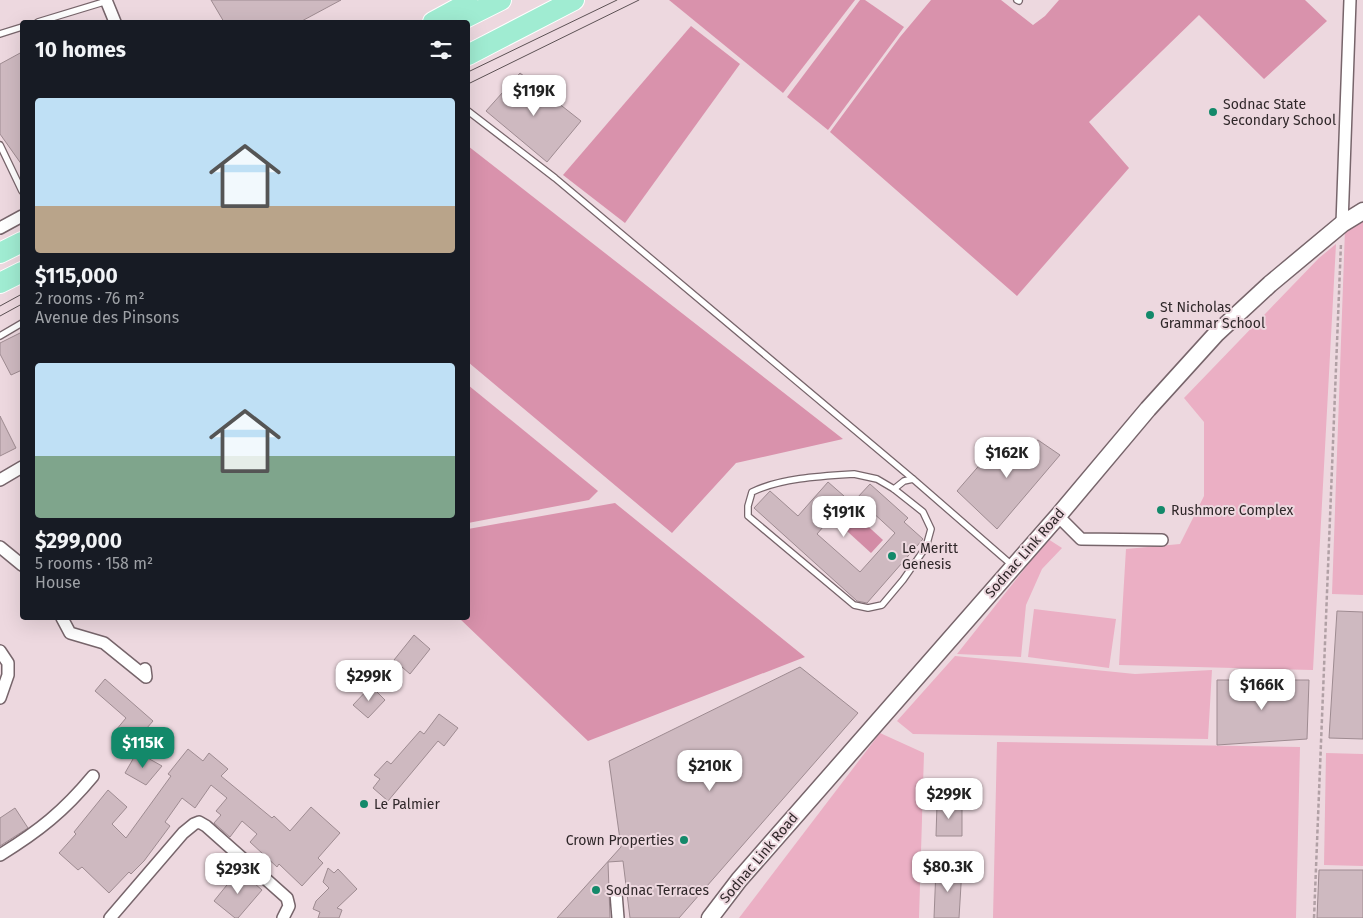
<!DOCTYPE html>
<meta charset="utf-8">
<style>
body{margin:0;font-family:"Fira Sans",sans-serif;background:#20242c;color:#f1f3f6;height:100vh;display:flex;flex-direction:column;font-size:19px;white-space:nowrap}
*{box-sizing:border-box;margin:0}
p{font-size:16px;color:#9ea1a6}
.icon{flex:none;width:28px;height:28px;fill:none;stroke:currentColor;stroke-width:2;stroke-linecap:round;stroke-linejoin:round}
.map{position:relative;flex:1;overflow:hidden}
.details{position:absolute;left:20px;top:20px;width:450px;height:600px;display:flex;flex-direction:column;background:#171b24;border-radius:5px;box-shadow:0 5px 20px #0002}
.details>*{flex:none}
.price{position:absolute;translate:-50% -42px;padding:0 11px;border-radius:10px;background:#fff;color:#222;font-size:16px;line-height:32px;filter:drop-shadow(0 1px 2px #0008)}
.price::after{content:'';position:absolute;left:50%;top:30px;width:15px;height:11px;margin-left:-8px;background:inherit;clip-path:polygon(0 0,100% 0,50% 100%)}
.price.selected{background:#13896a;color:#fff}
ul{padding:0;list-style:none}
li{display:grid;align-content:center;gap:10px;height:265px;padding:0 15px}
li span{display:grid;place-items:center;height:155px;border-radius:5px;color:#555}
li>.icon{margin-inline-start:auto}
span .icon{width:90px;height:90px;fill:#fffc;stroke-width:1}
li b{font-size:21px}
h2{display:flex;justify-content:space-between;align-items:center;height:60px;padding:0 15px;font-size:21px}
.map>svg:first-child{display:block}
.green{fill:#ebafc4}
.forest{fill:#d992ac}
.water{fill:#d38ca6}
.building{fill:#ceb9c0;stroke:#9e8b91}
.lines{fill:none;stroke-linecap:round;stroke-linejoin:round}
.service-casing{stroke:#77656b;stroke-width:8}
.minor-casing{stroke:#77656b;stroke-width:14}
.secondary-casing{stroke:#77656b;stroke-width:19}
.trunk-casing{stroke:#fff;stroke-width:22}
.path{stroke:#b1a0a5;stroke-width:2.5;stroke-dasharray:4 2.5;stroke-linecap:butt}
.service{stroke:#fff;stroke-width:5.5}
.minor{stroke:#fff;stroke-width:11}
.secondary{stroke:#fff;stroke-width:16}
.trunk{stroke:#a0ecd2;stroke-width:20}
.tram{stroke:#5c5154;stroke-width:1}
.poi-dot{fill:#13896a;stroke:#edd8df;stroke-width:2}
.labels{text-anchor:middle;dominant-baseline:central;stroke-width:4;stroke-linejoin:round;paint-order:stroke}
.poi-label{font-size:14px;fill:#2f2729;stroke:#edd8df;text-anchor:start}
.street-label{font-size:14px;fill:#2f2729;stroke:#edd8df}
</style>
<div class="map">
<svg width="1363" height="918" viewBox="0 0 1363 918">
<rect width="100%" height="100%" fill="#edd8df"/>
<g class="green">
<path d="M1363 220V595L1332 594 1345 229Z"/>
<path d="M1336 244 1313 670 1119 665 1126 549 1180 544 1204 496V422L1184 398 1319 258Z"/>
<path d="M1048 539 1062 548 1042 569 1026 605 1021 657 957 654Z"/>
<path d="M1034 609 1116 619 1109 668 1028 657Z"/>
<path d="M955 656 1135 674 1212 670 1208 739 913 734 897 721Z"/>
<path d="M880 733 924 753 919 918H739Z"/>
<path d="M997 742 1300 747 1296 918H993Z"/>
<path d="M1326 753 1363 754V866L1324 865Z"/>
</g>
<g class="forest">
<path d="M669 0H855L783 93Z"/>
<path d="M860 0H865L904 27 828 130 787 97Z"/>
<path d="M931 0H1001L1033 25 1045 16 1059 0H1305L1327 21 1264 79 1199 15 1089 122 1129 168 1017 296 830 132 900 37Z"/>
<path d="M691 26 740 64 625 223 563 175Z"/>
<path d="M468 146 843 439 736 463 672 533 468 362Z"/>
<path d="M468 385 598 491 589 500 468 523Z"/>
<path d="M615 503 805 657 588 741 459 618H468V529Z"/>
</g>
<path class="water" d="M849 509 883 540 871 553 837 522Z"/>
<g class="building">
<path d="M211 0H341L300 22H224Z"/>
<path d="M22 52V165L0 134V64Z"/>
<path d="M520 73 581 121 547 162 486 111Z"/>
<path d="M22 332V370L11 375 0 354V343Z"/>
<path d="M0 416 16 448 0 456Z"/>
<path d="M1038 440 1060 455 997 529 957 491 990 453Z"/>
<path d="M828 482 844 496 832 509 836 512 817 534 860 572 895 533 857 498 870 484 908 518 904 522 923 539 867 603 857 601 754 508 770 491 798 516Z"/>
<path d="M1337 611 1363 612V739L1329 738Z"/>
<path d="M414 635 430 649 410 674 394 660Z"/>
<path d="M800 667 858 713 679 918H630L623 861 608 862 610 918H557L621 847 609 761Z"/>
<path d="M105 679 153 721 133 744 116 730 126 718 95 691Z"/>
<path d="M1217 680H1309L1307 739 1217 745Z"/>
<path d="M371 686 385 700 368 718 353 705Z"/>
<path d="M439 714 458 728 444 746 438 741 388 801 373 788 380 779 374 775 387 761 391 764 420 731 424 734Z"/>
<path d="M188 749 203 761 209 753 228 769 221 776 272 818 274 816 290 831 311 807 340 833 318 858 323 863 302 886 279 864 277 867 250 842 257 834 242 821 230 837 214 823 221 815 216 811 227 798 211 785 195 808 182 798 165 822 170 826 144 861 131 874 129 872 109 893 82 867 78 870 59 853 76 834 74 832 108 790 127 807 112 824 126 838 171 776 168 774Z"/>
<path d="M137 752 162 766 146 785 125 773Z"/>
<path d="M937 804H962V836H936Z"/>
<path d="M15 808 28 828 0 846V818Z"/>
<path d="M328 868 334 873 338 869 357 889 337 908 342 910 339 918H318L320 912 313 909 316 901 329 888 323 882Z"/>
<path d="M936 868H962L959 918H934Z"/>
<path d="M239 870 262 890 238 918H235L214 901Z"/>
<path d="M1319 870H1363V918H1317Z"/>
</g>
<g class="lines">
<g class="service-casing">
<g id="service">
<path d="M1017 0 1019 1"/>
<path d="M38 22 107 1"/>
<path d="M0 34 22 27"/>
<path d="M468 111 555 178 913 479"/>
<path d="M0 145 22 191"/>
<path d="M0 336 22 323"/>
<path d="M854 474 877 479 894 489 923 512 931 529 926 547 903 580 882 605 868 608 854 605 748 516V506L752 492C781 478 822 476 854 474Z"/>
<path d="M894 489 904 481 913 479 1013 566"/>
</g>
</g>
<g class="minor-casing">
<g id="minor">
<path d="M106 0 115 22"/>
<path d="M1342 224 1350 0"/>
<path d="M0 228 22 216"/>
<path d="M0 480 22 467"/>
<path d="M1058 516 1081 539 1162 540"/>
<path d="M0 547 22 565"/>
<path d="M62 618 70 633 104 643 146 677 145 669"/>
<path d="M0 651 8 663V675L0 698"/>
<path d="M0 855C39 831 64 811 93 776"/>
<path d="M616 893 618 918"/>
<path d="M110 918 183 833 194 824 199 822 206 826 287 898 289 906 283 918"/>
</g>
</g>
<g class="secondary-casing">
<path id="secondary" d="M710 918 739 880 1058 516 1148 409 1216 334 1270 284 1342 224 1363 211"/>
</g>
<g class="trunk-casing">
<g id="trunk">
<path d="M433 22 468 3"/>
<path d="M457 22 501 0"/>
<path d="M468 55 574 0"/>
<path d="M0 253 22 242"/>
<path d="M0 283 22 272"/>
</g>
</g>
<path class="path" d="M1314 918 1341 243"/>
<use href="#service" class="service"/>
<use href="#minor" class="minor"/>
<use href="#secondary" class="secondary"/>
<use href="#trunk" class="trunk"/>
<g class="tram">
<path d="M468 72 617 0"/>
<path d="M468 84 639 0"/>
<path d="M0 306 22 294"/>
<path d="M0 316 22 304"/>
</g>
</g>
<g class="poi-dot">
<circle cx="1213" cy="112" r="5"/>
<circle cx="1150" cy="315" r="5"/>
<circle cx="1161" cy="510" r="5"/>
<circle cx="892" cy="556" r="5"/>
<circle cx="364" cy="804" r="5"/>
<circle cx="684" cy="840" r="5"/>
<circle cx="596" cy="890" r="5"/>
</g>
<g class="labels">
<g class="poi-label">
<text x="1223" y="104">Sodnac State<tspan x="1223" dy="16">Secondary School</tspan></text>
<text x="1160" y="307">St Nicholas<tspan x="1160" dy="16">Grammar School</tspan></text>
<text x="1171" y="510">Rushmore Complex</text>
<text x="902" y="548">Le Meritt<tspan x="902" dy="16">Genesis</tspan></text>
<text x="374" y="804">Le Palmier</text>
<text x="674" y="840" text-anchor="end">Crown Properties</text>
<text x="606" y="890">Sodnac Terraces</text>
</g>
<g class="street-label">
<text transform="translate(1025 553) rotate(-49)">Sodnac Link Road</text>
<text transform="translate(759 858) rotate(-50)">Sodnac Link Road</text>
</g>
</g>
</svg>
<b class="price" style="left:534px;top:117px">$119K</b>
<b class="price" style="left:1007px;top:479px">$162K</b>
<b class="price" style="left:844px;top:538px">$191K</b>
<b class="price" style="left:369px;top:702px">$299K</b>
<b class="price" style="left:1262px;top:711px">$166K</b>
<b class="price selected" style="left:143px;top:769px">$115K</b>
<b class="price" style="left:710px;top:792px">$210K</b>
<b class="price" style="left:949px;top:820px">$299K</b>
<b class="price" style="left:948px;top:893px">$80.3K</b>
<b class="price" style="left:238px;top:895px">$293K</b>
<section class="details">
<h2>10 homes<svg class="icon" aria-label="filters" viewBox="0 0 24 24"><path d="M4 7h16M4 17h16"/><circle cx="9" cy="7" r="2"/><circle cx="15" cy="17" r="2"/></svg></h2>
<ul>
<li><span style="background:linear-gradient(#bfe0f5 70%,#b9a48a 0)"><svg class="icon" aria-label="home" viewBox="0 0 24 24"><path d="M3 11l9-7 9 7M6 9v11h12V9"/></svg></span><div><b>$115,000</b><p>2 rooms · 76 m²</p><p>Avenue des Pinsons</p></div></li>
<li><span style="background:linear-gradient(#bfe0f5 60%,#7fa58c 0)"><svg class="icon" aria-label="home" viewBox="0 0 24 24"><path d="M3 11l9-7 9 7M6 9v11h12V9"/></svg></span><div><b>$299,000</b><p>5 rooms · 158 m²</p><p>House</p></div></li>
</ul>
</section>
</div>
